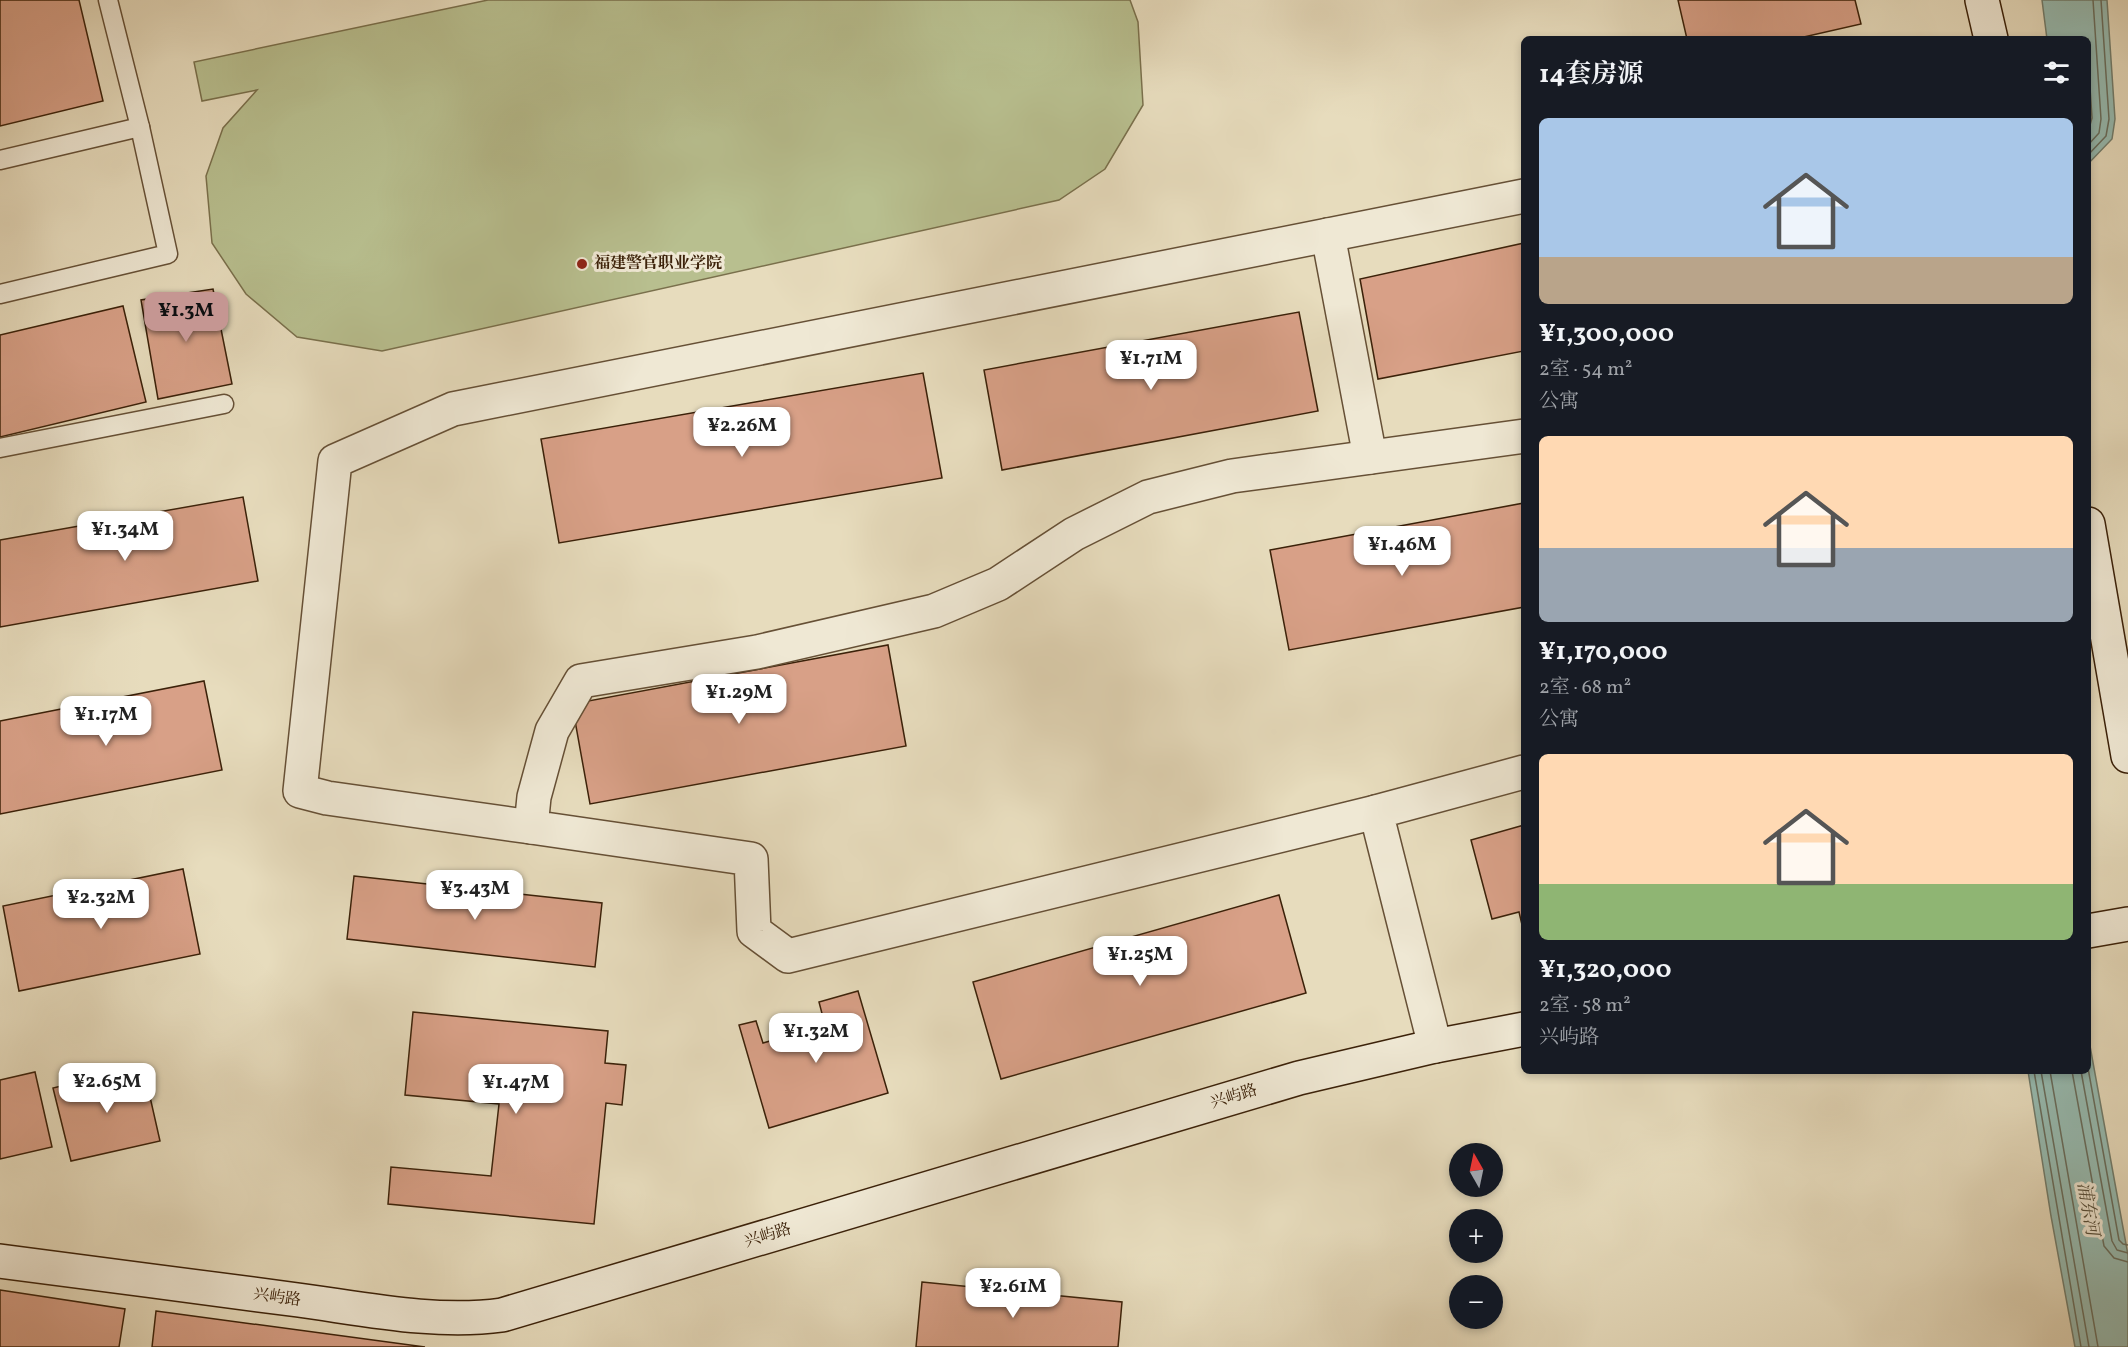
<!DOCTYPE html>
<html lang="zh">
<meta charset="utf-8">
<style>
body{margin:0;font-family:Vollkorn,"Noto Serif SC",serif;background:#20242c;color:#f1f3f6;height:100vh;display:flex;flex-direction:column;font-size:22px;white-space:nowrap}
*{box-sizing:border-box;margin:0}
p{font-size:20px;color:#9ea1a6}
.icon{flex:none;width:33px;height:33px;fill:none;stroke:currentColor;stroke-width:2;stroke-linecap:round;stroke-linejoin:round}
.map{position:relative;flex:1;overflow:hidden}
.drawer{position:absolute;left:1521px;top:36px;width:570px;height:1038px;display:flex;flex-direction:column;background:#171b24;border-radius:9px;box-shadow:0 3px 9px #0003}
.drawer>*{flex:none}
.needle{width:39px;rotate:351deg}
.fabs{position:absolute;left:1449px;top:1143px;display:grid;gap:12px}
.fabs a{display:grid;place-items:center;width:54px;height:54px;border-radius:50%;background:#171b24;box-shadow:0 3px 9px #0003;font-size:30px}
.price{position:absolute;translate:-50% -51px;padding:0 14px;border-radius:12px;background:#fff;color:#222;font-size:20px;line-height:39px;filter:drop-shadow(0 2px 3px #0008)}
.price::after{content:'';position:absolute;left:50%;top:36px;width:18px;height:14px;margin-left:-9px;background:inherit;clip-path:polygon(0 0,100% 0,50% 100%)}
.price.current{background:#c59692;color:#111}
ul{padding:0;list-style:none}
li{display:grid;align-content:center;gap:12px;height:318px;padding:0 18px}
li span{display:grid;place-items:center;height:186px;border-radius:9px;color:#555}
li>.icon{margin-inline-start:auto}
span .icon{width:108px;height:108px;fill:#fffc;stroke-width:1}
li b{font-size:26px}
h2{display:flex;justify-content:space-between;align-items:center;height:72px;padding:0 18px;font-size:26px}
.map>svg:first-child{display:block}
.green{fill:#b8bf8f;stroke:#7a704c;stroke-width:1.5}
.water{fill:#97bcb2;stroke:#727e6e;stroke-width:1.5}
.lines{fill:none;stroke-linecap:round;stroke-linejoin:round}
.shore{stroke:#696e5e;stroke-width:1.5}
.building{fill:#d8a087;stroke:#3b2109;stroke-width:1.5}
.lane-casing{stroke:#665036;stroke-width:21}
.street-casing{stroke:#665036;stroke-width:36}
.secondary-casing{stroke:#3b2109;stroke-width:36}
.lane{stroke:#efe8d4;stroke-width:18}
.street{stroke:#efe8d4;stroke-width:33}
.secondary{stroke:#efe8d4;stroke-width:33}
.poi-dot{fill:#8f2418;stroke:#efe8d4;stroke-width:2}
.labels{text-anchor:middle;dominant-baseline:central;stroke-width:6;stroke-linejoin:round;paint-order:stroke}
.poi-label{font-size:16px;font-weight:bold;fill:#3b2109;stroke:#efe8d4;text-anchor:start}
.street-label{font-size:16px;fill:#3b2109;stroke:#efe8d4}
.water-label{font-size:18px;font-style:italic;fill:#57503c;stroke:#efe8d4}
</style>
<div class="map">
<svg width="2128" height="1347" viewBox="0 0 2128 1347">
<rect width="100%" height="100%" fill="#e7dcbd"/>
<filter id="stains"><feTurbulence type="fractalNoise" baseFrequency=".00333" numOctaves="4"/><feColorMatrix values="0 0 0 0 .2 0 0 0 0 .09 0 0 0 0 .02 0 0 0 .5 -.17"/></filter>
<radialGradient id="worn" r=".72"><stop offset=".6" stop-color="#630" stop-opacity="0"/><stop offset="1" stop-color="#630" stop-opacity=".3"/></radialGradient>
<path class="green" d="M488 0H1130L1138 22 1143 105 1105 169 1059 200 382 351 297 337 246 294 212 243 206 176 223 128 257 90 202 101 194 62Z"/>
<g class="water">
<path d="M2042 0H2107L2115 119 2112 139 2088 164V39H2047Z"/>
<path d="M2088 1035 2128 1255V1347H2075L2051 1216 2028 1071H2088Z"/>
</g>
<g class="lines">
<g class="shore">
<path d="M2088 56 2092 118 2088 132"/>
<path d="M2088 145 2099 133 2101 119 2093 0"/>
<path d="M2088 155 2106 136 2109 119 2101 0"/>
<path d="M2088 1068 2119 1240 2123 1244 2128 1245"/>
<path d="M2034 1071 2081 1347"/>
<path d="M2041 1071 2089 1347"/>
<path d="M2050 1071 2098 1347"/>
<path d="M2072 1071 2104 1246 2114 1258 2128 1262"/>
<path d="M2081 1071 2112 1241 2117 1250 2128 1253"/>
</g>
</g>
<g class="building">
<path d="M0 0H79L103 101 0 126Z"/>
<path d="M1678 0H1855L1861 24 1795 39H1687Z"/>
<path d="M1524 243V351L1378 379 1360 279Z"/>
<path d="M213 289 232 384 158 399 141 300Z"/>
<path d="M123 306 146 402 0 437V335Z"/>
<path d="M1299 312 1318 411 1002 470 984 370Z"/>
<path d="M923 373 942 478 559 543 541 439Z"/>
<path d="M243 497 258 581 0 627V540Z"/>
<path d="M1524 503V607L1289 650 1270 550Z"/>
<path d="M888 645 906 746 590 804 572 704Z"/>
<path d="M204 681 222 770 0 814V721Z"/>
<path d="M1524 825V929H1523L1519 912 1492 919 1471 840Z"/>
<path d="M183 869 200 954 19 991 3 906Z"/>
<path d="M354 876 602 903 595 967 347 939Z"/>
<path d="M1279 895 1306 993 1001 1079 973 982Z"/>
<path d="M858 991 888 1093 769 1128 739 1025 756 1021 763 1043 825 1025 819 1002Z"/>
<path d="M413 1012 608 1031 605 1063 626 1065 622 1105 606 1103 594 1224 388 1204 391 1167 491 1176 499 1104 405 1095Z"/>
<path d="M143 1066 160 1141 71 1161 53 1088Z"/>
<path d="M35 1072 52 1147 0 1159V1080Z"/>
<path d="M922 1282 1122 1302 1118 1347H916Z"/>
<path d="M0 1290 125 1309 119 1347H0Z"/>
<path d="M156 1311 425 1347H152Z"/>
</g>
<g class="lines">
<g class="lane-casing">
<g id="lane">
<path d="M0 160 140 127"/>
<path d="M0 294 168 254 140 127 108 0"/>
<path d="M0 448 224 404"/>
</g>
</g>
<g class="street-casing">
<g id="street">
<path d="M1328 235 1370 457"/>
<path d="M1376 812 788 956 754 931 751 859 531 827 534 797 552 731 581 681 757 652 934 611 998 584 1074 534 1148 497 1232 476 1524 436"/>
<path d="M531 827 327 798 300 791 335 461 453 409 1524 196"/>
<path d="M1435 1046 1376 812 1524 772"/>
</g>
</g>
<g class="secondary-casing">
<g id="secondary">
<path d="M1982 0 1991 39"/>
<path d="M2088 524 2128 756"/>
<path d="M2088 931 2128 924"/>
<path d="M0 1261C99 1274 199 1287 298 1300 365 1309 435 1324 502 1315L1299 1078 1435 1046 1524 1029"/>
</g>
</g>
<use href="#lane" class="lane"/>
<use href="#street" class="street"/>
<use href="#secondary" class="secondary"/>
</g>
<circle class="poi-dot" cx="582" cy="264" r="6"/>
<g class="labels">
<g class="poi-label">
<text x="594" y="264">福建警官职业学院</text>
</g>
<g class="street-label">
<text transform="translate(1234 1097) rotate(-17)">兴屿路</text>
<text transform="translate(768 1236) rotate(-17)">兴屿路</text>
<text transform="translate(277 1298) rotate(8)">兴屿路</text>
</g>
<g class="water-label">
<text transform="translate(2087 1209) rotate(80)">浦东河</text>
</g>
</g>
<rect width="100%" height="100%" filter="url(#stains)"/>
<rect width="100%" height="100%" fill="url(#worn)"/>
</svg>
<div class="fabs">
<a><svg class="needle" viewBox="-14 -14 28 28"><path d="M0-13l5 13h-10z" fill="#e53935"/><path d="M0 13l5-13h-10z" fill="#9ea1a6"/></svg></a>
<a>+</a>
<a>−</a>
</div>
<b class="price current" style="left:186px;top:343px">¥1.3M</b>
<b class="price" style="left:1151px;top:391px">¥1.71M</b>
<b class="price" style="left:742px;top:458px">¥2.26M</b>
<b class="price" style="left:125px;top:562px">¥1.34M</b>
<b class="price" style="left:1402px;top:577px">¥1.46M</b>
<b class="price" style="left:739px;top:725px">¥1.29M</b>
<b class="price" style="left:106px;top:747px">¥1.17M</b>
<b class="price" style="left:475px;top:921px">¥3.43M</b>
<b class="price" style="left:101px;top:930px">¥2.32M</b>
<b class="price" style="left:1140px;top:987px">¥1.25M</b>
<b class="price" style="left:816px;top:1064px">¥1.32M</b>
<b class="price" style="left:107px;top:1114px">¥2.65M</b>
<b class="price" style="left:516px;top:1115px">¥1.47M</b>
<b class="price" style="left:1013px;top:1319px">¥2.61M</b>
<section class="drawer">
<h2>14套房源<svg class="icon" aria-label="filters" viewBox="0 0 24 24"><path d="M4 7h16M4 17h16"/><circle cx="9" cy="7" r="2"/><circle cx="15" cy="17" r="2"/></svg></h2>
<ul>
<li><span style="background:linear-gradient(#a9c7e8 75%,#b9a48a 0)"><svg class="icon" aria-label="home" viewBox="0 0 24 24"><path d="M3 11l9-7 9 7M6 9v11h12V9"/></svg></span><div><b>¥1,300,000</b><p>2室 · 54 m²</p><p>公寓</p></div></li>
<li><span style="background:linear-gradient(#ffd9b3 60%,#9aa5b1 0)"><svg class="icon" aria-label="home" viewBox="0 0 24 24"><path d="M3 11l9-7 9 7M6 9v11h12V9"/></svg></span><div><b>¥1,170,000</b><p>2室 · 68 m²</p><p>公寓</p></div></li>
<li><span style="background:linear-gradient(#ffd9b3 70%,#8fb573 0)"><svg class="icon" aria-label="home" viewBox="0 0 24 24"><path d="M3 11l9-7 9 7M6 9v11h12V9"/></svg></span><div><b>¥1,320,000</b><p>2室 · 58 m²</p><p>兴屿路</p></div></li>
</ul>
</section>
</div>
